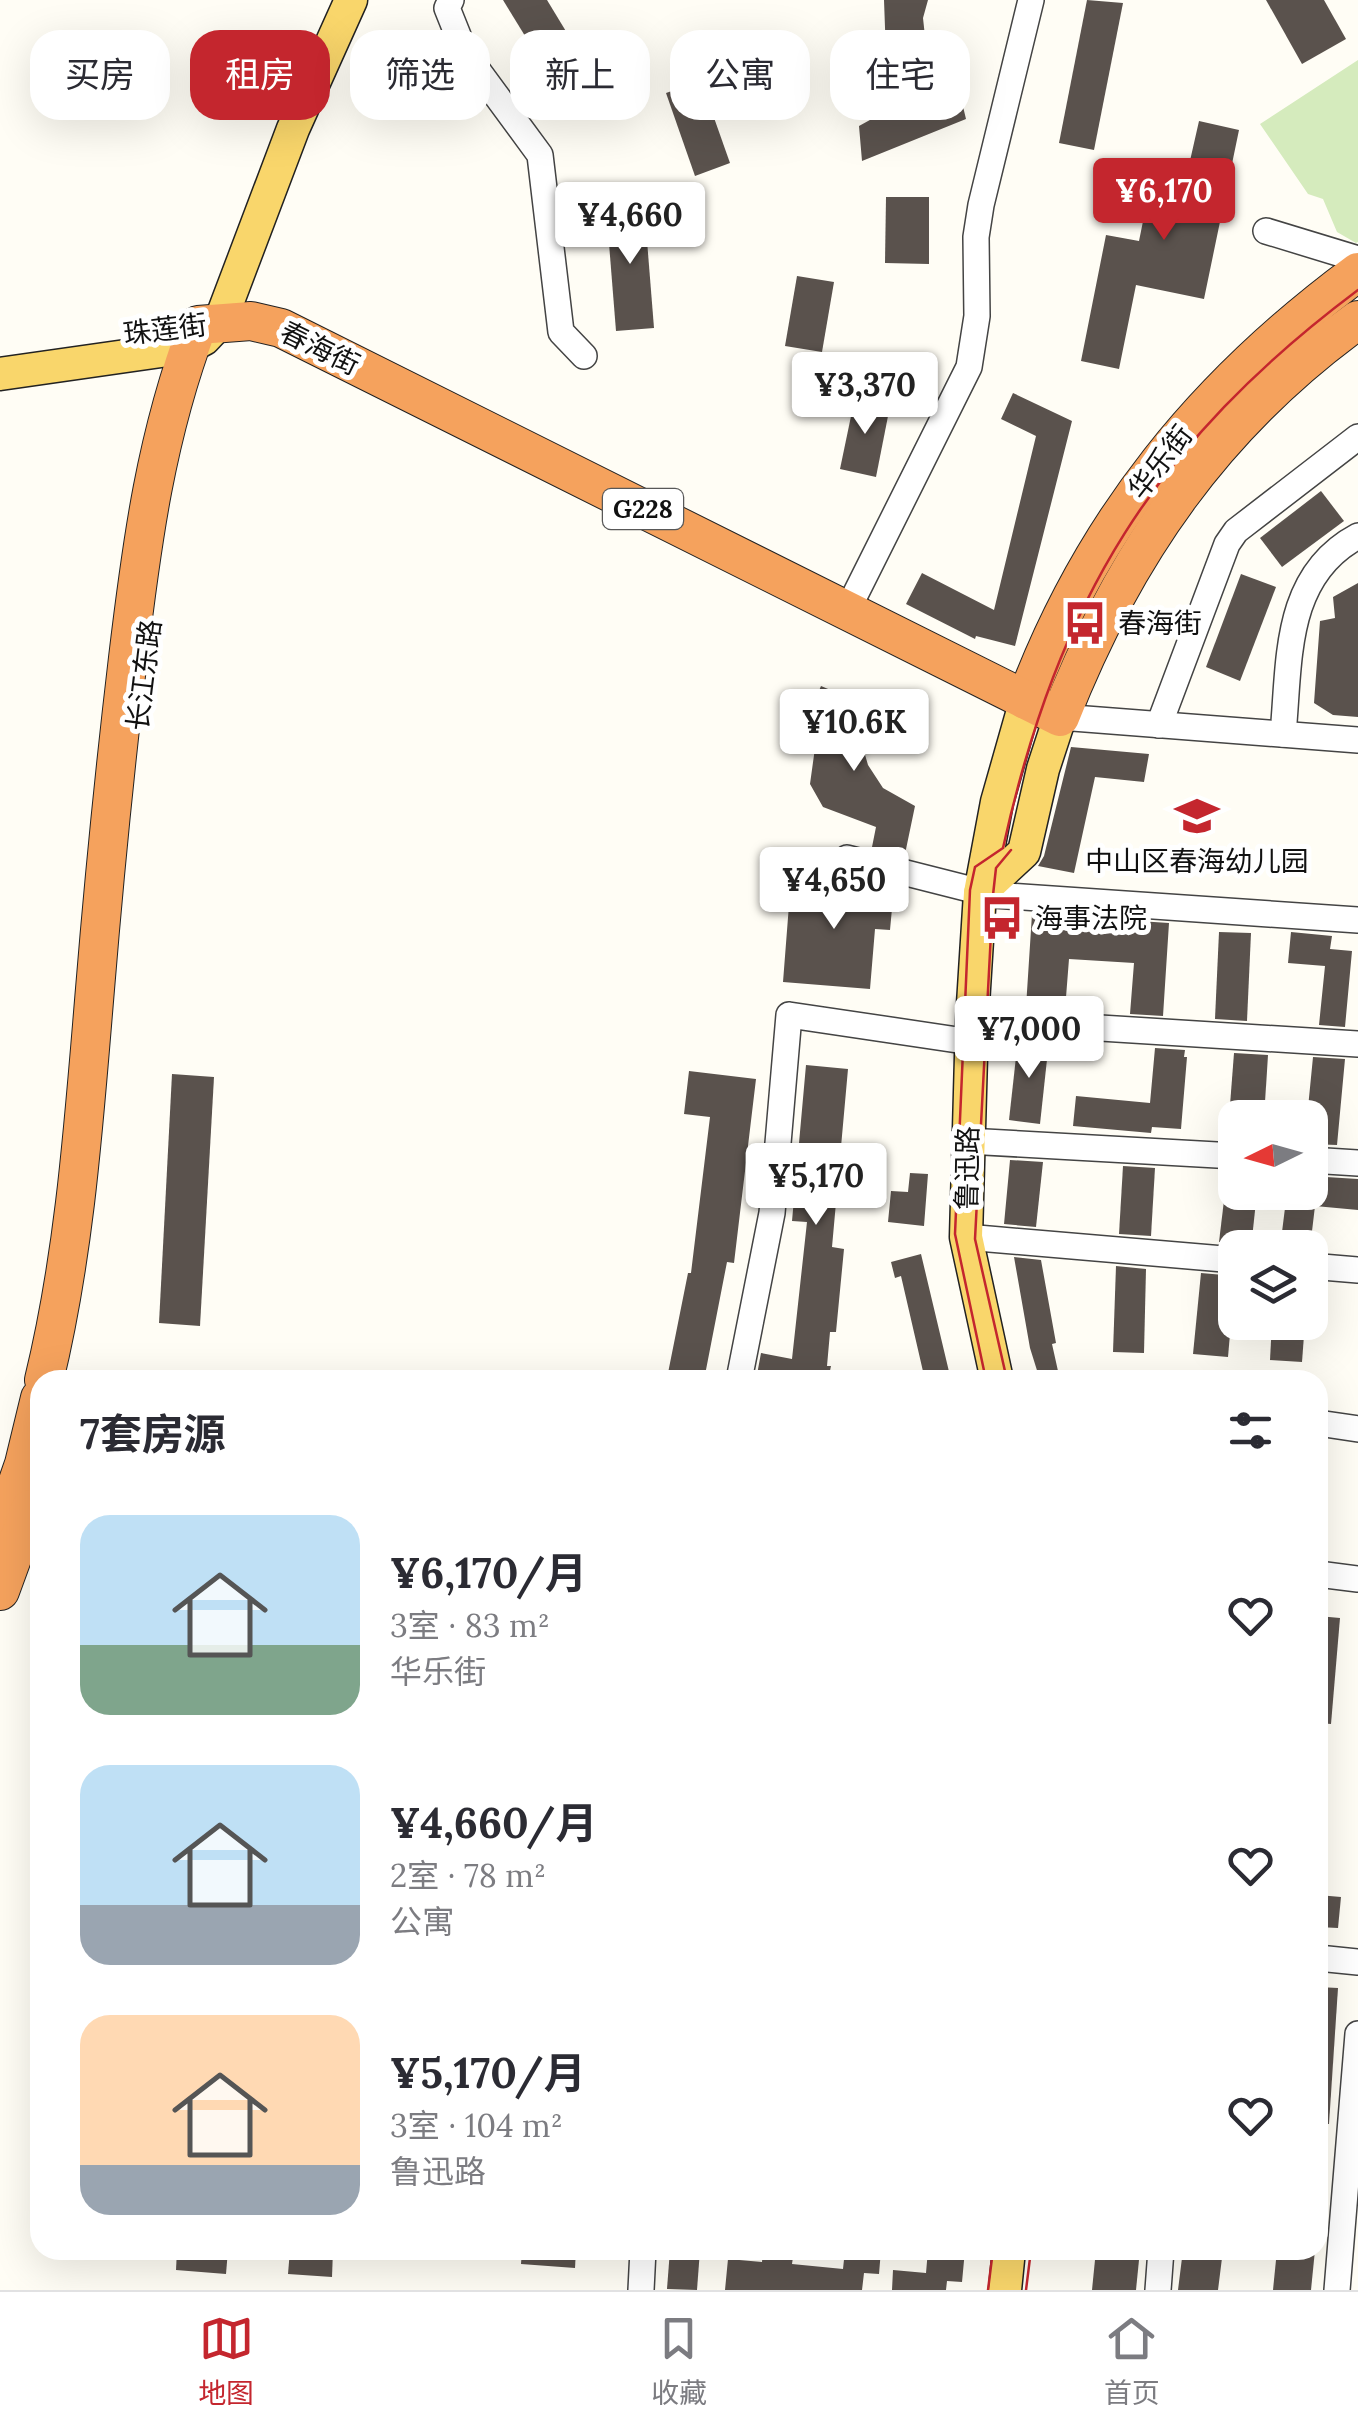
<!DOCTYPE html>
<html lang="zh">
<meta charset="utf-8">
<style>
body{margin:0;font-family:Lora,"Noto Sans SC",serif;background:#f7f7f7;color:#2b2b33;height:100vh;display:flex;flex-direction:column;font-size:38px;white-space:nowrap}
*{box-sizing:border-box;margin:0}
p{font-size:32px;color:#7c7c81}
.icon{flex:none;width:55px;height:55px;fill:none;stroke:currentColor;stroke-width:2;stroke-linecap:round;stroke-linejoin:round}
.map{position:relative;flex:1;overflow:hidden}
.side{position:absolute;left:30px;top:1370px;width:1298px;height:890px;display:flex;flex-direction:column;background:#fff;border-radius:30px;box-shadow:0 10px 40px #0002}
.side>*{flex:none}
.guide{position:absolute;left:30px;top:30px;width:1300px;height:90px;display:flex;gap:20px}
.needle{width:65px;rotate:265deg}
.tools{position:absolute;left:1218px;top:1100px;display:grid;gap:20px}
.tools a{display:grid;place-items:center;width:110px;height:110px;border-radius:20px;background:#fff;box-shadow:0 10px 40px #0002;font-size:50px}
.price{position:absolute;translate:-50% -85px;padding:0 22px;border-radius:10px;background:#fff;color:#222;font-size:32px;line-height:65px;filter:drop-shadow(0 2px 5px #0008)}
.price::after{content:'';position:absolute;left:50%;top:60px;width:30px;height:22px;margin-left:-15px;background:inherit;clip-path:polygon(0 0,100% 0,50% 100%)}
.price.current{background:#c4262e;color:#fff}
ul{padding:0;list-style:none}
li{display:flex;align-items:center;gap:30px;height:250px;padding:0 50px}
li span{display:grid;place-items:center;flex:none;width:280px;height:200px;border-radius:30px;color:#555}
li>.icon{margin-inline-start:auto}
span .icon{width:120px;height:120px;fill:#fffc;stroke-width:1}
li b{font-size:42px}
h2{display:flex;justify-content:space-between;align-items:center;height:120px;padding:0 50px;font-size:42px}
.chip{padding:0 35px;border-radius:30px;background:#fff;box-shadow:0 10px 40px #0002;font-size:35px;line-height:90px}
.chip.current{background:#c4262e;color:#fff}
.tabs{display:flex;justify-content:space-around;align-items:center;height:140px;border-top:2px solid #e1e1e2;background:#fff;font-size:28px;color:#7c7c81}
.tabs a{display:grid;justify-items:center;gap:5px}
.tabs .current{color:#c4262e}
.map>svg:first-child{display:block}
.green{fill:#d5ebbd}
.building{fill:#5a524d}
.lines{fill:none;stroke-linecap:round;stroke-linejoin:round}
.minor-casing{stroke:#444;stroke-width:28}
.major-casing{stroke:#222;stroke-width:35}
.highway-casing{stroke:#222;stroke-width:40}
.minor{stroke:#fff;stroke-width:25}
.major{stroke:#f9d66b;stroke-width:32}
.highway{stroke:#f5a25d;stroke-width:38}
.tram{stroke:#c4262e;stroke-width:2.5}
.labels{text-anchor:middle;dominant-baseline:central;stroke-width:10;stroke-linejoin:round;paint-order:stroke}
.shield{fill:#fff;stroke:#585858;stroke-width:2.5}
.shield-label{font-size:25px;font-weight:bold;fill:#111}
.street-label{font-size:28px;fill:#111;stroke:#fff}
.poi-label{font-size:28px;fill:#111;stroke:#fff;text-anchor:start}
</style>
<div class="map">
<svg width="1358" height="2290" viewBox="0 0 1358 2290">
<rect width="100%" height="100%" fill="#fffdf5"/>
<path class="green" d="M1358 60V242L1356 243 1337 232 1323 199 1308 194 1260 124Z"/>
<g class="building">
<path d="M503 0H547L604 94 573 114Z"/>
<path d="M884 0H928L923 18 932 101 959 90 966 119 862 161 859 126 888 110Z"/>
<path d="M1087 0 1123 3 1094 150 1059 143Z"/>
<path d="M1266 0H1324L1346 39 1302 64Z"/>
<path d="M701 81 730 163 695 176 666 93Z"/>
<path d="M1199 121 1239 130 1204 299 1136 285 1119 369 1081 361 1106 235 1139 241 1154 167 1187 174Z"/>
<path d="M886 197H929V264L885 263Z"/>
<path d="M644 203 654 328 616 331 606 206Z"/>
<path d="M797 276 834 282 822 352 785 346Z"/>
<path d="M1013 393 1072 421 1015 646 976 636 975 639 906 604 922 573 994 610 1036 436 1001 419Z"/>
<path d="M855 397 890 406 876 477 840 469Z"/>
<path d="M1321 491 1344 521 1282 567 1260 538Z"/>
<path d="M1241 574 1276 587 1240 681 1206 667Z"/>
<path d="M1358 583V717L1333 715 1314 703 1320 621 1335 618 1333 597Z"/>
<path d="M821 686 866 705 859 734 868 765 883 788 915 806 905 854 872 847 876 827 823 807 810 784 819 719 808 716Z"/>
<path d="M1071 747 1149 754 1144 782 1095 777 1074 873 1038 866 1044 856Z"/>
<path d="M791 879 894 887 890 930 875 929 870 989 783 982Z"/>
<path d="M1032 914 1169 923 1163 1016 1130 1014 1134 963 1069 959 1065 1010 1026 1007Z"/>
<path d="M1219 932 1251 933 1247 1021 1215 1019Z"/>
<path d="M1291 932 1332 936 1330 949 1352 951 1345 1027 1319 1025 1325 966 1288 963Z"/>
<path d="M1018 1039 1049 1041 1040 1124 1009 1120Z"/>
<path d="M1155 1048 1185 1050 1184 1057H1187L1181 1129 1152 1127 1151 1133 1073 1126 1076 1096 1150 1103Z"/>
<path d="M1234 1053 1268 1055 1264 1118H1229Z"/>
<path d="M1313 1057 1345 1059 1337 1145 1310 1144V1118H1307Z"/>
<path d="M806 1065 848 1069 832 1247 844 1249 836 1332H830L827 1366H831L828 1380H756L761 1353 792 1359 807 1222 792 1221Z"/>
<path d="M689 1071 756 1079 734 1263 727 1262 704 1380 667 1378 688 1273H691L710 1117 684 1114Z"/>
<path d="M172 1074 214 1077 200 1326 159 1323Z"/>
<path d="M1010 1160 1043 1162 1036 1227 1004 1224Z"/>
<path d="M1123 1166 1155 1168 1151 1236 1119 1234Z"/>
<path d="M910 1173 928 1174 924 1226 888 1222 891 1191 908 1192Z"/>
<path d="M1310 1176 1358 1179V1210L1315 1206 1310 1248H1280L1287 1192H1310Z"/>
<path d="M1225 1192H1257L1251 1248 1219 1242Z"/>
<path d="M921 1254 951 1380H925L901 1276 895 1278 891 1262Z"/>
<path d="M1014 1257 1041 1260 1056 1343 1052 1344 1060 1380H1040L1030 1348Z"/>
<path d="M1116 1266 1146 1269 1144 1353 1113 1352Z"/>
<path d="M1201 1273 1235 1276 1228 1357 1193 1354Z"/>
<path d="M1272 1322H1305L1302 1362 1270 1360Z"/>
<path d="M1318 1616 1340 1618 1331 1724 1318 1723Z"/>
<path d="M1318 1895 1341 1897 1338 1928 1318 1927Z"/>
<path d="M1318 1987 1338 1988 1329 2124H1318Z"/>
<path d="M177 2250H228L226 2274 176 2270Z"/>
<path d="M290 2250H333L332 2277 288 2274Z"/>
<path d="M522 2250H576L575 2268 521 2264Z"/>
<path d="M670 2250H700L697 2290 667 2289Z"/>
<path d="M763 2250H794L792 2264 843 2269 845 2250H881L879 2274 864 2273 862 2290H725L728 2259 762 2262Z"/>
<path d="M928 2250H965L962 2282 947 2281 946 2290H892L893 2270 926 2273Z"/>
<path d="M1096 2250H1140L1136 2290H1092Z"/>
<path d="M1183 2250H1223L1218 2290H1178Z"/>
<path d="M1277 2250H1315L1311 2290H1273Z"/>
</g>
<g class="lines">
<g class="minor-casing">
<g id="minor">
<path d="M451 0 447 8 465 53 540 155 561 332 584 356"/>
<path d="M1266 231 1358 259"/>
<path d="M847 611 969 367 977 316 976 237 981 205 1031 0"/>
<path d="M1060 717 1358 740"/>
<path d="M1159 725 1227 544 1236 531 1358 437"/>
<path d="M1283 734C1290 661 1283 576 1358 536"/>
<path d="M847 858 993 895 1358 920"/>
<path d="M972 1020 1358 1044"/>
<path d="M967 1141 1235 1156"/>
<path d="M1310 1160 1358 1163"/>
<path d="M966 1237 1235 1260"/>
<path d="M1310 1266 1358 1270"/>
<path d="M739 1380 772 1213 789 1015 971 1042"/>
<path d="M1318 1423 1358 1429"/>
<path d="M1318 1574 1358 1579"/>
<path d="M1318 1958 1358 1962"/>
<path d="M641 2290 643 2250"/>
<path d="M1158 2290 1161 2250"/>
<path d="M1337 2290 1358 2034"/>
</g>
</g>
<g class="major-casing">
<g id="major">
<path d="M0 374 189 347 204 339 220 322 293 129 351 0"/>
<path d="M980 893 1024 852 1043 769 1060 717"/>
<path d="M997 1380 966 1237 972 1020 980 893 997 802 1026 700"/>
<path d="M1005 2290 1009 2250"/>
</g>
</g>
<g class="highway-casing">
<g id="highway">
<path d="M1026 700C1093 521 1205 385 1358 272"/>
<path d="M44 1380C75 1253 84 1120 95 989 104 879 115 768 128 658 142 541 156 436 198 325L251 321 281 328 1060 717C1124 554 1215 423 1358 320"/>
<path d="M0 1533 24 1464 40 1398"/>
<path d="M0 1591 30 1509"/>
</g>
</g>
<use href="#minor" class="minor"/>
<use href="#major" class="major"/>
<use href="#highway" class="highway"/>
<g class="tram">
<path d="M986 1380 955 1234 970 890 975 867 1003 848C1058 600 1154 443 1358 290"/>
<path d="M1007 1380 975 1239 993 895 996 868 1011 850"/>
<path d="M988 2290 993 2250"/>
<path d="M1026 2290 1031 2250"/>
</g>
</g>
<defs>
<g id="bus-bare" transform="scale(3.45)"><path d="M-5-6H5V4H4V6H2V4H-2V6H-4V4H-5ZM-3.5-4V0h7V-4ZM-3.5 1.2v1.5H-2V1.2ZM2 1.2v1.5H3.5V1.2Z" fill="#c4262e" stroke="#fff" stroke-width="2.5" paint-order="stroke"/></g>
<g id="school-bare" transform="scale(3.45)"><path d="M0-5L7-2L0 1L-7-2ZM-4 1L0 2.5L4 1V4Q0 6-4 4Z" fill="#c4262e" stroke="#fff" stroke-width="2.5" paint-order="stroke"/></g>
</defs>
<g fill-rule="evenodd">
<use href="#bus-bare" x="1085" y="623"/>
<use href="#school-bare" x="1197" y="816"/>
<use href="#bus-bare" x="1002" y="918"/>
</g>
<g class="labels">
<rect class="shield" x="603" y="489" width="80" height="40" rx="8"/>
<g class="shield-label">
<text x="643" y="509">G228</text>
</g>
<g class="street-label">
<text transform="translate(165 329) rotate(-7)">珠莲街</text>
<text transform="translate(320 348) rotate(26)">春海街</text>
<text transform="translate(1160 462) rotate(-52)">华乐街</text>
<text transform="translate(144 675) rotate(-83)">长江东路</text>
<text transform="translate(967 1168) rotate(-89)">鲁迅路</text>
</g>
<g class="poi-label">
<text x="1118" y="623">春海街</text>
<text x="1197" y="861" text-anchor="middle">中山区春海幼儿园</text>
<text x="1035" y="918">海事法院</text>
</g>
</g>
</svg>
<div class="tools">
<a><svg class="needle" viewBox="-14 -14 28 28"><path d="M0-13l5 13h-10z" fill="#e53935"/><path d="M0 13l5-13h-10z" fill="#7c7c81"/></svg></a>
<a><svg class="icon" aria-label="layers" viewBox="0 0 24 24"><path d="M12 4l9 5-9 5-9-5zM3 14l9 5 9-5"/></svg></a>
</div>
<b class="price current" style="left:1164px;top:243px">¥6,170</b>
<b class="price" style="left:630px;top:267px">¥4,660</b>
<b class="price" style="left:865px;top:437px">¥3,370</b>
<b class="price" style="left:854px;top:774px">¥10.6K</b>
<b class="price" style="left:834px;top:932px">¥4,650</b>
<b class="price" style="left:1029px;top:1081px">¥7,000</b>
<b class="price" style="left:816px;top:1228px">¥5,170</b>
<div class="guide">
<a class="chip">买房</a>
<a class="chip current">租房</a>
<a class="chip">筛选</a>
<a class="chip">新上</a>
<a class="chip">公寓</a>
<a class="chip">住宅</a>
</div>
<section class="side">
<h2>7套房源<svg class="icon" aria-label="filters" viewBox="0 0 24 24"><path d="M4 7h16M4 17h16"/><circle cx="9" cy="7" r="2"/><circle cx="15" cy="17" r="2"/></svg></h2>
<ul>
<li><span style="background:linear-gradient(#bfe0f5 65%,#7fa58c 0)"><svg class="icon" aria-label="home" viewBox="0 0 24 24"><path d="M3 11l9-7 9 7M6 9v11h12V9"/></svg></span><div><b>¥6,170/月</b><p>3室 · 83 m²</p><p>华乐街</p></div><svg class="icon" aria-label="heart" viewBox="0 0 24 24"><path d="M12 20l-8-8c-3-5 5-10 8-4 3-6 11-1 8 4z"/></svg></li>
<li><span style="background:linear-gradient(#bfe0f5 70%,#9aa5b1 0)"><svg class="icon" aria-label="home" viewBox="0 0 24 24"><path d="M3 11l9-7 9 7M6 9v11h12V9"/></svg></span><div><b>¥4,660/月</b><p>2室 · 78 m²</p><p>公寓</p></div><svg class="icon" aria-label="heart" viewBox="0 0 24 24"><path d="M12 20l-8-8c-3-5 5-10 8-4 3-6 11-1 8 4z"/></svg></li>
<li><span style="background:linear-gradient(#ffd9b3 75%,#9aa5b1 0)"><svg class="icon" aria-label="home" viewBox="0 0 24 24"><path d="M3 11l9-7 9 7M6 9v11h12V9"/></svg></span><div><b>¥5,170/月</b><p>3室 · 104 m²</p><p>鲁迅路</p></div><svg class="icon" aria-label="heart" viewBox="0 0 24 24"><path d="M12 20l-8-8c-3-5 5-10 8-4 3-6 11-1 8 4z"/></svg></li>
</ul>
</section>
</div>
<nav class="tabs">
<a class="current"><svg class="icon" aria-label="map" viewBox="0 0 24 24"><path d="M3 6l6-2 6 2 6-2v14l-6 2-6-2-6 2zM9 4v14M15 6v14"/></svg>地图</a>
<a><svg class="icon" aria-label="saved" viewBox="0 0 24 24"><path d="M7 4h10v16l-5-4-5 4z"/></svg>收藏</a>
<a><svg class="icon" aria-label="home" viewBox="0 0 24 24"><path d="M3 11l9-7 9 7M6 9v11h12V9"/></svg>首页</a>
</nav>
